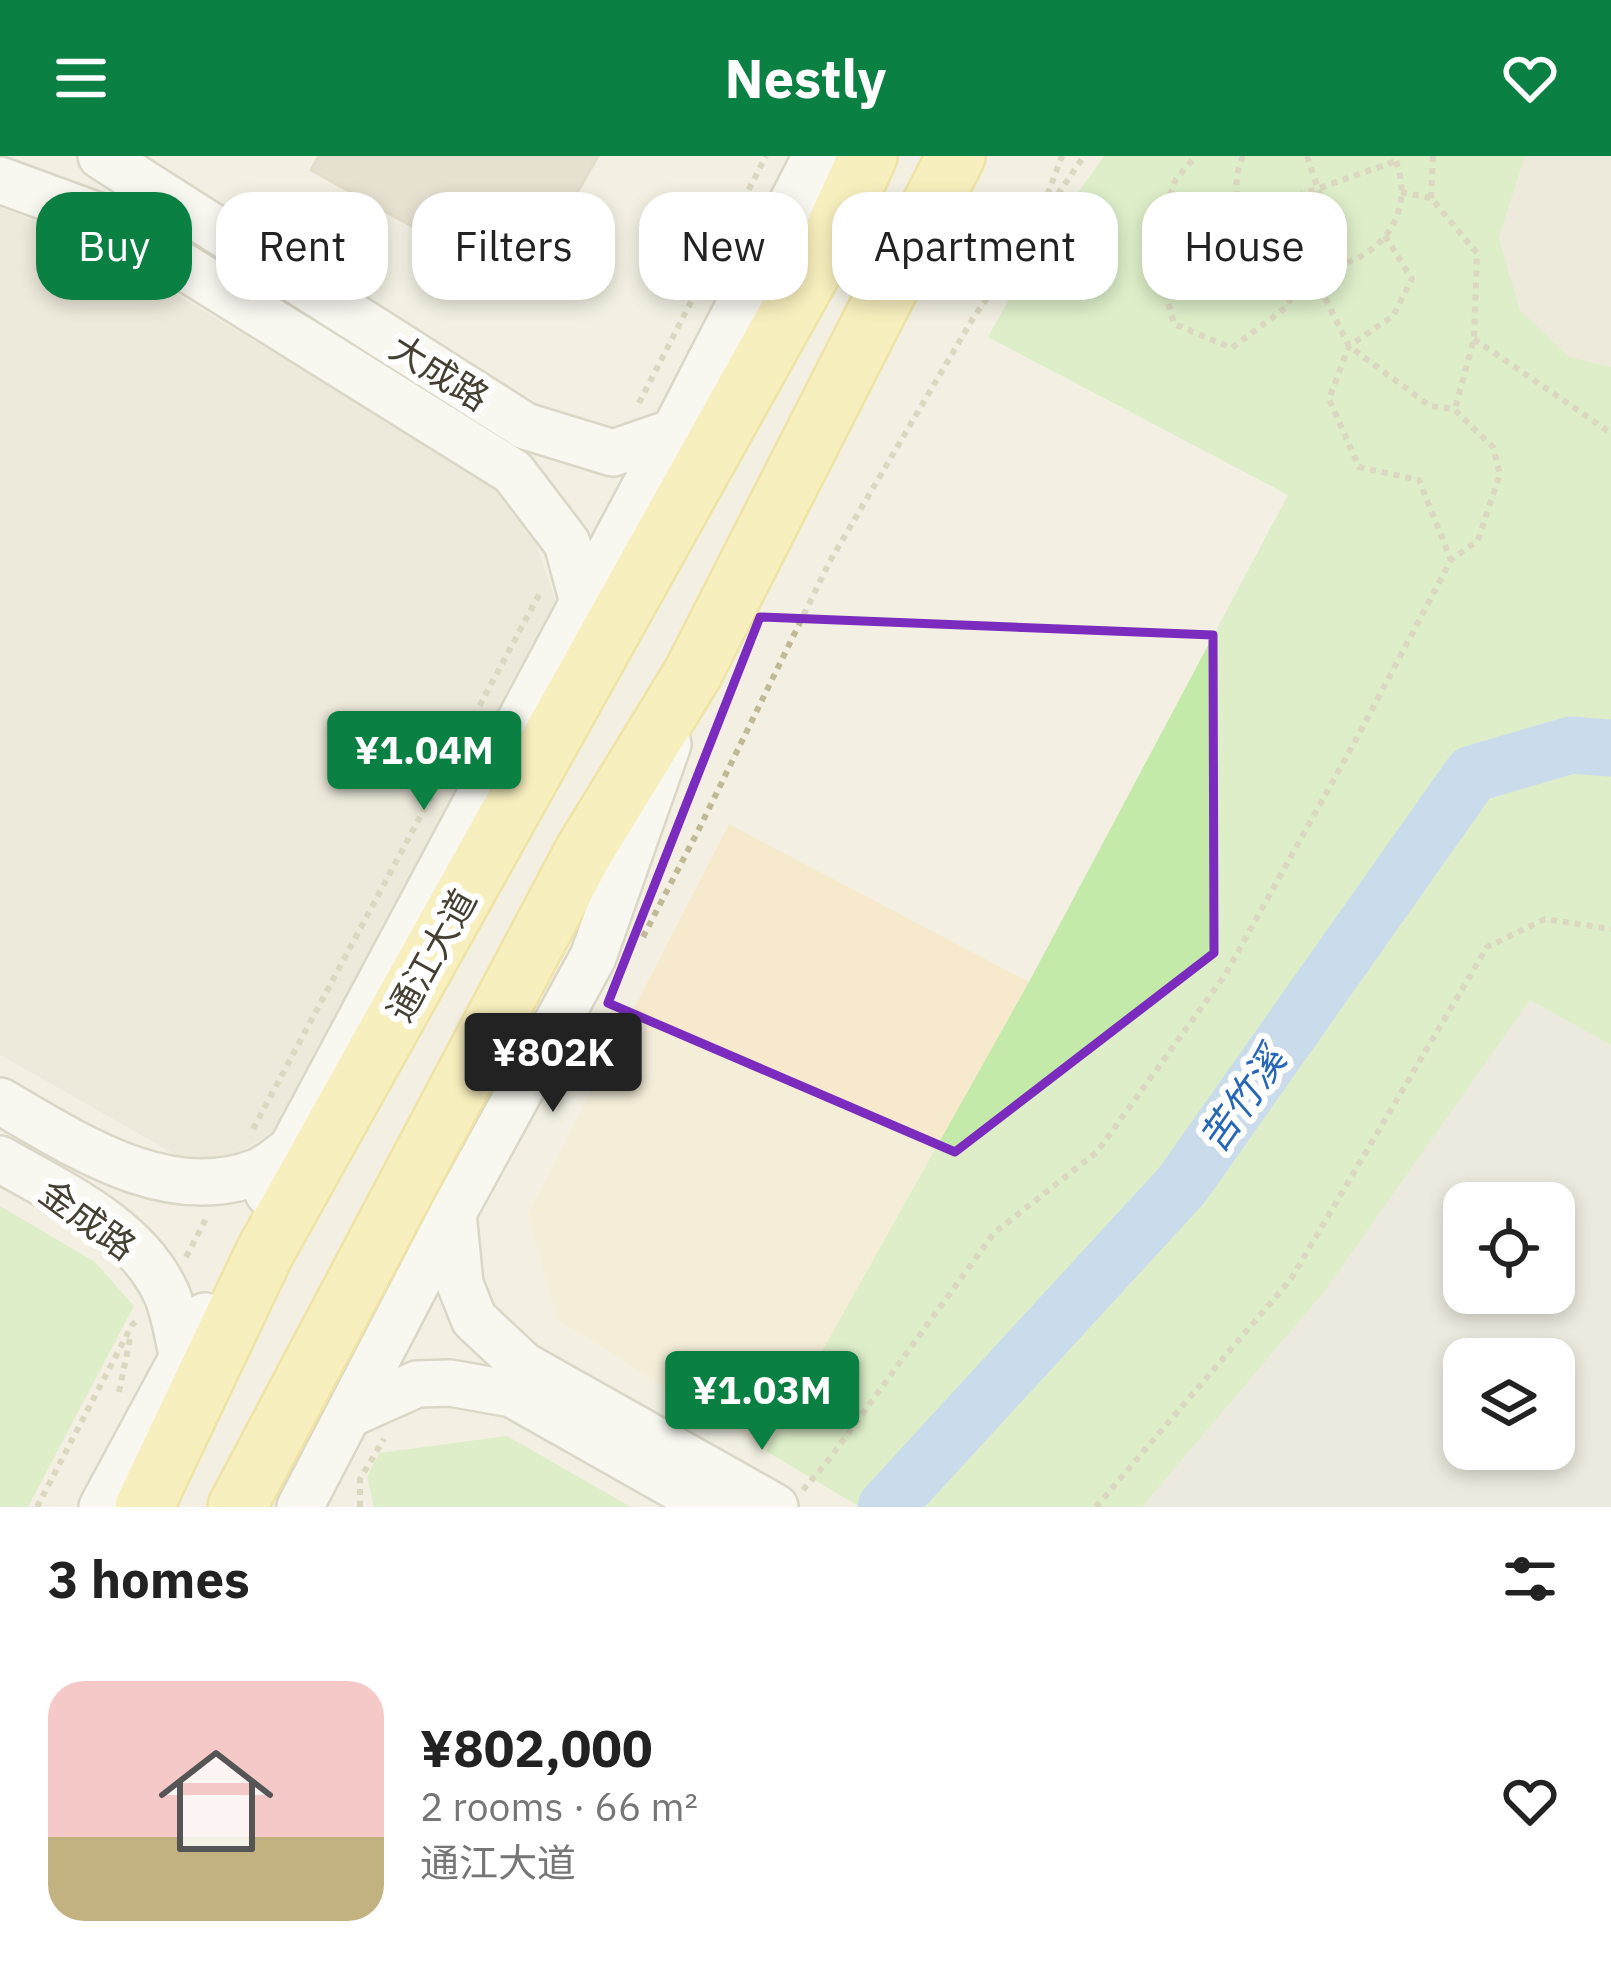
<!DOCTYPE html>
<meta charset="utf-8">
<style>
body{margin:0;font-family:"IBM Plex Sans","Noto Sans SC",sans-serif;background:#f6f6f6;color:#222;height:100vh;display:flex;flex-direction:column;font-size:45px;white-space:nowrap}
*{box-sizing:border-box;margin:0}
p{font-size:39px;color:#767676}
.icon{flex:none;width:66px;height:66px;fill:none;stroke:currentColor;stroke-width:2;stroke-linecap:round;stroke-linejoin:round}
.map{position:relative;height:1351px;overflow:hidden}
.drawer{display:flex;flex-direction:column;background:#fff;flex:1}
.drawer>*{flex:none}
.banner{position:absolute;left:36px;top:36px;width:1539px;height:108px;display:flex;gap:24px}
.controls{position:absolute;left:1443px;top:1026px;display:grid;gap:24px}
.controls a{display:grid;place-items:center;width:132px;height:132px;border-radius:24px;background:#fff;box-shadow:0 6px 18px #0003;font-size:60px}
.price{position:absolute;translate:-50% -102px;padding:0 27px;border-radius:12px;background:#0b8043;color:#fff;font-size:39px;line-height:78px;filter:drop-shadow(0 3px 6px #0008)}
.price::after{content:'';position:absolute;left:50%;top:72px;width:36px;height:27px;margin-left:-18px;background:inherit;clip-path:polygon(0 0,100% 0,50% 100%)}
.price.on{background:#222;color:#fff}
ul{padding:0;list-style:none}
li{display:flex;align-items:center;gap:36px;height:300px;padding:0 48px}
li+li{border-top:3px solid #e0e0e0}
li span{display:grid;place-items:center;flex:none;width:336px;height:240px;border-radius:36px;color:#555}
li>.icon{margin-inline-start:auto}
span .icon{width:144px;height:144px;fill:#fffc;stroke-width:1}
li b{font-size:51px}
h2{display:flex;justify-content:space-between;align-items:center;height:144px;padding:0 48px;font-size:51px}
.tag{padding:0 42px;border-radius:36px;background:#fff;box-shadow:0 6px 18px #0003;font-size:42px;line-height:108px}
.tag.on{background:#0b8043;color:#fff}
header{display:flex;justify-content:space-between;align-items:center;height:156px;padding:0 48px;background:#0b8043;color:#fff;font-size:54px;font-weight:700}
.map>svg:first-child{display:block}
.residential{fill:#e7e3d1}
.commercial{fill:#f7eacc}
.industrial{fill:#e4e1d8;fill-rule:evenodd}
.green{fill:#c4eaa9}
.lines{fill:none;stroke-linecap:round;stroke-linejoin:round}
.river{stroke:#9ac4f4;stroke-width:57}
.building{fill:#d5cdb8;stroke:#d0c6ab;stroke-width:3}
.tertiary-casing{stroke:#bfb9a5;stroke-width:50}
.primary-casing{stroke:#ebd259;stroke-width:62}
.path{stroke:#c1b895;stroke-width:6;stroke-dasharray:6 6;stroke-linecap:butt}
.tertiary{stroke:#fff;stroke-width:45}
.primary{stroke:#ffee90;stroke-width:57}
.marked{fill:none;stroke:#7b2cbf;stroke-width:9;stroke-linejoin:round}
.labels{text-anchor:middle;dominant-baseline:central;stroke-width:12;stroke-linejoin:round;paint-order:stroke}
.street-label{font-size:36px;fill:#454033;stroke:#fff}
.water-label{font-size:39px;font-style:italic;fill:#2667b7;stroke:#fff}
</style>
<header><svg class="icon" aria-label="menu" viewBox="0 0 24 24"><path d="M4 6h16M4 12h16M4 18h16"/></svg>Nestly<svg class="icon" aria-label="heart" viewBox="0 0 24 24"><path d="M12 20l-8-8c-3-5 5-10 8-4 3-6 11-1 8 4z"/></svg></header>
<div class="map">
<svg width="1611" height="1351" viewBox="0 0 1611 1351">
<rect width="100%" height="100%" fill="#f3f0e3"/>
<g class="residential">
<path d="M1525 0H1611V211L1569 202 1520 154 1499 82Z"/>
<path d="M0 51 94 89 493 328 535 385 558 453 281 971 227 1004 178 1000 0 899Z"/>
</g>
<path class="commercial" d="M729 668 1029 826 766 1295 557 1163 528 1058Z"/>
<path class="industrial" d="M1530 844 1611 889V1351H1142L1324 1136ZM1464 1047H1554V1137H1464ZM1464 1203H1554V1293H1464Z"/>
<g class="green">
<path d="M1104 0H1525L1499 82 1520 154 1569 201 1611 211V889L1530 844 1324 1136 1142 1351H860L766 1295 1029 826 1288 339 988 181 1034 99Z"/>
<path d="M0 1050 95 1106 134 1150 28 1351H0Z"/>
<path d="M507 1280 631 1351H374L367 1321 379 1297Z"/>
</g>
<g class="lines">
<path class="river" d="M886 1351 1182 1029 1472 618 1571 589 1611 592"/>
</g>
<path class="building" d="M319 0H598L523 132 311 14Z"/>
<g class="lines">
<g class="tertiary-casing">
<g id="tertiary">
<path d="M101 0 525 270 613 297 674 276"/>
<path d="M0 24 109 64 513 316 567 387 583 446"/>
<path d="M0 945C75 988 167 1051 257 1016 269 1011 279 1002 289 995"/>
<path d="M0 1003C59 1037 138 1072 167 1139 175 1158 178 1182 183 1203"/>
<path d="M268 1037 674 276 816 0"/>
<path d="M453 1057 460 1128 474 1163 523 1209 775 1351"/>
<path d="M350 1258 417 1228 450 1227 512 1238 712 1351"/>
<path d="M102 1351 205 1160"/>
<path d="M300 1351 453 1057 593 801 668 588"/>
</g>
</g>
<g class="primary-casing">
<g id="primary">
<path d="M144 1351 265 1096 832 79 868 0"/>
<path d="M237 1351 583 697 693 517 956 0"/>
</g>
</g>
<g class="path">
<path d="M1243 0C1235 17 1235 36 1240 54 1266 162 1439 108 1394 0"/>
<path d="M1307 0 1344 110"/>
<path d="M1401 36 1431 42 1477 97 1474 183 1455 253"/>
<path d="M1431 42 1433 0"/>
<path d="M1169 43 1214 87 1255 88"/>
<path d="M1241 60 1396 5"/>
<path d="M1039 61 1062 0"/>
<path d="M1385 80 1412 123 1393 160 1349 190 1329 243 1359 311 1419 324 1451 404"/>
<path d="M1474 183 1611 277"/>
<path d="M639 247 766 0"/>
<path d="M643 781 699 673 830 405 972 164 1084 0"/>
<path d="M253 973 541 435"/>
<path d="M186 1101 208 1059"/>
<path d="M119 1236 131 1178"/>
<path d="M803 1334 831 1301 994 1077 1097 996 1225 819 1358 580 1451 404 1478 384 1500 318 1493 291 1454 253 1430 250 1349 190 1311 114 1285 152 1232 192 1174 168 1152 87 1176 23 1196 0"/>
<path d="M37 1351 132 1169 139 1163"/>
<path d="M360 1351V1323L384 1283"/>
<path d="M1096 1351 1291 1123 1487 791 1545 763 1611 773"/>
</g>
<use href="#tertiary" class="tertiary"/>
<use href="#primary" class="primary"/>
</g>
<path d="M0 0H1611V1351H0ZM760 461 1213 479 1214 797 955 996 608 847Z" fill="#f3f0e3" fill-opacity=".55" fill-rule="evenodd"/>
<path class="marked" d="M760 461 1213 479 1214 797 955 996 608 847Z"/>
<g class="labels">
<g class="street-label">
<text transform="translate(440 216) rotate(32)">大成路</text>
<text transform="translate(431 799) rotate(-61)">通江大道</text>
<text transform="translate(88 1063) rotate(36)">金成路</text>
</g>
<g class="water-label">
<text transform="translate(1242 943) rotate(-55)">苦竹溪</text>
</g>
</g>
</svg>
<div class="controls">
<a><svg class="icon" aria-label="locate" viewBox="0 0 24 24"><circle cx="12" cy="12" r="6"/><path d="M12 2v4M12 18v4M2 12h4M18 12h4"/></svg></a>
<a><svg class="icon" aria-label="layers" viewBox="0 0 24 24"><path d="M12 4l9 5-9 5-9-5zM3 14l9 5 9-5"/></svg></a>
</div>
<b class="price" style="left:424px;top:657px">¥1.04M</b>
<b class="price on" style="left:553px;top:959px">¥802K</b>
<b class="price" style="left:762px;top:1297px">¥1.03M</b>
<div class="banner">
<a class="tag on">Buy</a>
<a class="tag">Rent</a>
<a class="tag">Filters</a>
<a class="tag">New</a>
<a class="tag">Apartment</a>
<a class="tag">House</a>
</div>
</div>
<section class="drawer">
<h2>3 homes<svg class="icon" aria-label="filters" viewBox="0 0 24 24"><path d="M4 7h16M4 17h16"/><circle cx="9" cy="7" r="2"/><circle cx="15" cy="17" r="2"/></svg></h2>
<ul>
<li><span style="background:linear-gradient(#f6c9c9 65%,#c2b280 0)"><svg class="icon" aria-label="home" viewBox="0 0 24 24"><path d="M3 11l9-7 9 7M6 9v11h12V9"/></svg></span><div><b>¥802,000</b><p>2 rooms · 66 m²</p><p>通江大道</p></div><svg class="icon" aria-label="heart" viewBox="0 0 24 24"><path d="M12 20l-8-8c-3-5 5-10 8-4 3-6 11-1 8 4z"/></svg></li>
</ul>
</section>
